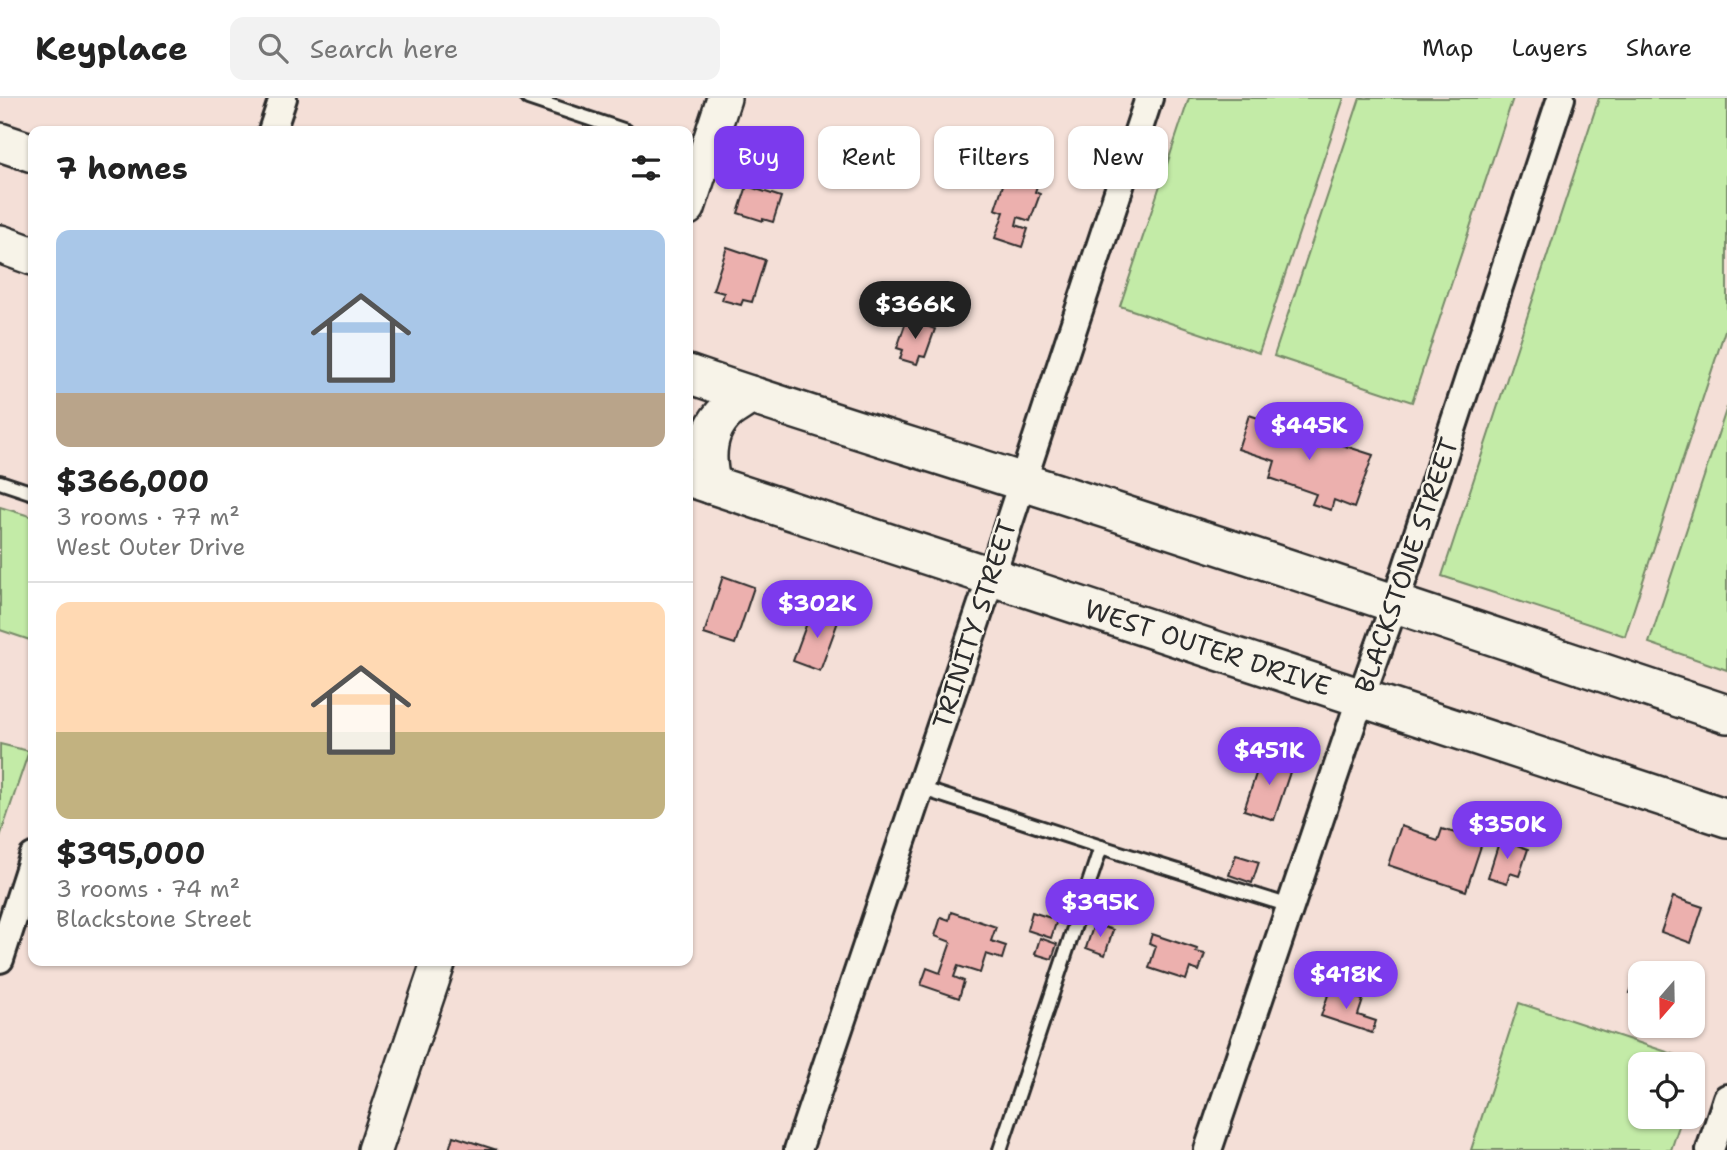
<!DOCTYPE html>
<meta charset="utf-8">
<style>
body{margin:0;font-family:"Shantell Sans",sans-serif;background:#f2f2f2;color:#222;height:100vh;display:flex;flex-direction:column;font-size:26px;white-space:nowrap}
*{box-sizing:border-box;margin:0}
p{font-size:23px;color:#767676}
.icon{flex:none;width:38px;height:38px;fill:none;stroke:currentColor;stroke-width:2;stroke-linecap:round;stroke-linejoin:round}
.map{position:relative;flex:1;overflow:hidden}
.drawer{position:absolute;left:28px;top:28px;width:665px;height:840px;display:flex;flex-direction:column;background:#fff;border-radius:14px;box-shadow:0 2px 5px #0004}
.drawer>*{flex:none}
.hud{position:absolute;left:714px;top:28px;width:665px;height:63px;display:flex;gap:14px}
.needle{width:46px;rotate:200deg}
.fabs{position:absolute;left:1628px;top:863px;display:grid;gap:14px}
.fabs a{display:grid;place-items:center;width:77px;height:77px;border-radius:14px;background:#fff;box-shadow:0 2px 5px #0004;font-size:35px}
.price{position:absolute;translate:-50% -60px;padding:0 16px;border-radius:24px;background:#7c3aed;color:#fff;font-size:23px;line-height:46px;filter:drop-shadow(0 2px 4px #0008)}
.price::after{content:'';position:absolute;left:50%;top:42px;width:21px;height:16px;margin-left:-10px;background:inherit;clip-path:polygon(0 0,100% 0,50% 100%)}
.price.on{background:#222;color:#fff}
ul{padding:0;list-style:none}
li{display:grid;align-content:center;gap:14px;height:371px;padding:0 28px}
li+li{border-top:2px solid #e0e0e0}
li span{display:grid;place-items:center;height:217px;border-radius:14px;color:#555}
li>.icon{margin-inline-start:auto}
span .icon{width:126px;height:126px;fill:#fffc;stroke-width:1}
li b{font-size:30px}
h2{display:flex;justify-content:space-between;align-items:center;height:84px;padding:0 28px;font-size:30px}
.pill{padding:0 24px;border-radius:14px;background:#fff;box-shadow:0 2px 5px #0004;font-size:24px;line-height:63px}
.pill.on{background:#7c3aed;color:#fff}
header{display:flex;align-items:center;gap:42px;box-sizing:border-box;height:98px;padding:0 35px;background:#fff;border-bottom:2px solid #e0e0e0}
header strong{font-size:33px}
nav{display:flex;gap:38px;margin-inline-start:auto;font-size:24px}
.search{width:490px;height:63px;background:#f2f2f2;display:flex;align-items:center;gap:18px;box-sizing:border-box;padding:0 24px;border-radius:14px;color:#767676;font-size:26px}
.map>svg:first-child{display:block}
.green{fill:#c3eba7;stroke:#778b69;stroke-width:2}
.building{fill:#ecb0ae;stroke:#2b2b2b;stroke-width:2}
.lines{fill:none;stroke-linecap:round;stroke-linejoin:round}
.service-casing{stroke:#2b2b2b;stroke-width:18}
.minor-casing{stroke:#2b2b2b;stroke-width:32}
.tertiary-casing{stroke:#2b2b2b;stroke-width:38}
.secondary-casing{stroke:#2b2b2b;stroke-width:42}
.service{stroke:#f7f3e8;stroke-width:12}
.minor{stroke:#f7f3e8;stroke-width:26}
.tertiary{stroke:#f7f3e8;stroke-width:33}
.secondary{stroke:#f7f3e8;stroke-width:37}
.labels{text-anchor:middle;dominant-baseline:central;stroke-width:5;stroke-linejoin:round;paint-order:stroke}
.street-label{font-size:26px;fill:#2b2b2b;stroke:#f7f3e8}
</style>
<header>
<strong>Keyplace</strong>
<div class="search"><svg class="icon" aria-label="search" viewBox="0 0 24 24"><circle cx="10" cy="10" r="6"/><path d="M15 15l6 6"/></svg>Search here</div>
<nav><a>Map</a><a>Layers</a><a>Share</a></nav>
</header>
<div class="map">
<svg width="1727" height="1052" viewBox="0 0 1727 1052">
<rect width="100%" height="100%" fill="#f4dfd7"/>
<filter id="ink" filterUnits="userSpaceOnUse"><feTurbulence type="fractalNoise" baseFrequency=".0143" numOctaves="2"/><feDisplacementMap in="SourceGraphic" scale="14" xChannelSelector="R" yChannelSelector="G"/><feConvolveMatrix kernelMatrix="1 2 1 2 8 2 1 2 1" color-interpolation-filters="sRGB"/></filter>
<g filter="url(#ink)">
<g class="green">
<path d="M1189 0H1344L1259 255 1120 208Z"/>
<path d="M1360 0H1513L1412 304 1274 258Z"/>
<path d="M1599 0H1727V226L1625 538 1442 478Z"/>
<path d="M1727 309V572L1649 545Z"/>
<path d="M0 409 33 419V543L0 532Z"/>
<path d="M0 646 29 653 0 739Z"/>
<path d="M1519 905 1700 965 1692 987V966H1640V1018L1682 1019 1671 1052H1471Z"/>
</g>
<g class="building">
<path d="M1010 66 1041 76 1035 94 1040 96 1030 123 1018 119 1016 127 1028 131 1022 149 995 140 1004 114 995 111Z"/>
<path d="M747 88 781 99 773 124 763 121V123L738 115Z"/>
<path d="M727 149 765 162 752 204 743 202 741 207 722 202 724 195 713 192Z"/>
<path d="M907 221 935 231 925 259 920 258 917 266 900 261 903 252 897 250Z"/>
<path d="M1249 317 1373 357 1354 410 1334 402 1331 412 1312 406 1316 396 1270 380 1275 363 1238 351Z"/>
<path d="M723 478 754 489 735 546 704 536Z"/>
<path d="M823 511 840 518 820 573 793 563 811 514 820 518Z"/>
<path d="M1276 656 1292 662 1288 673 1290 674 1274 722 1244 712 1260 664 1263 658 1274 662Z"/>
<path d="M1458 727 1485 736 1466 793 1388 767 1401 728 1430 738 1429 740 1438 743 1442 731 1455 735Z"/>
<path d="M1500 741 1528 751 1519 778 1510 775 1507 785 1488 779Z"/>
<path d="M1236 757 1259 764 1252 785 1229 777Z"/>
<path d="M1673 799 1703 809 1691 845 1661 834Z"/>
<path d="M951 814 996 829 991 843 1006 848 1002 861 986 856 980 875 958 868 954 879 964 883 959 900 921 887 927 870 940 875 951 844 935 838 941 819 949 822Z"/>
<path d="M1032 814 1057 822 1051 840 1027 832Z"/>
<path d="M1094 826 1113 832 1105 857 1086 850Z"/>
<path d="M1152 836 1197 851 1196 854 1205 856 1199 873 1190 870 1186 882 1149 870 1156 848 1149 845Z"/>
<path d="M1040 840 1057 846 1052 861 1035 856Z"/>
<path d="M1639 869 1657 875H1640V898L1630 895Z"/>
<path d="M1330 891 1363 902 1358 917 1376 923 1372 935 1321 918Z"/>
<path d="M453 1038 497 1052H449Z"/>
</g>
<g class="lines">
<g class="service-casing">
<g id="service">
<path d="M528 0 626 33"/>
<path d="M0 384 33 395"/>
<path d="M920 690 1101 749 1290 808"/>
<path d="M1000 1052 1101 749"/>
</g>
</g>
<g class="minor-casing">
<g id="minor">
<path d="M272 33 283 0"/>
<path d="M0 861 33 759"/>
<path d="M798 1052 991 479 1149 0"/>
<path d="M1208 1052 1361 599 1395 505 1561 0"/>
<path d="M1710 1052 1727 1000"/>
</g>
</g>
<g class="tertiary-casing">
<g id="tertiary">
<path d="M688 110 724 0"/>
<path d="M375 1052 439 863"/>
</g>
</g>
<g class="secondary-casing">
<g id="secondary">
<path d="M0 44 33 55"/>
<path d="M0 146 33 158"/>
<path d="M688 276C798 314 911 348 1023 384 1258 459 1492 538 1727 616"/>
<path d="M688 379 1727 720"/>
<path d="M712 387C705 361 705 333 727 313 734 307 743 303 750 297"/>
</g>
</g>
<use href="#service" class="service"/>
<use href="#minor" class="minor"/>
<use href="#tertiary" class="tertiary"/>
<use href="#secondary" class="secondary"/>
</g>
</g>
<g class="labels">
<g class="street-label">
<text transform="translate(1406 467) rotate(-71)">BLACKSTONE STREET</text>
<text transform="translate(974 526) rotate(-72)">TRINITY STREET</text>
<text transform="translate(1208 549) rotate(18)">WEST OUTER DRIVE</text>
</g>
</g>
</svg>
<div class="fabs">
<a><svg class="needle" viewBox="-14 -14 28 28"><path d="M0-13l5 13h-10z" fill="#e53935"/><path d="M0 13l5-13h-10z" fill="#767676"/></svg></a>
<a><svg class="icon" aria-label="locate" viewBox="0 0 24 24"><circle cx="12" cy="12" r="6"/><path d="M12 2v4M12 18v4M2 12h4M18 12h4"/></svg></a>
</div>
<b class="price on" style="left:915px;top:243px">$366K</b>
<b class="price" style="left:1309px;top:364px">$445K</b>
<b class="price" style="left:817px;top:542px">$302K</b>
<b class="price" style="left:1269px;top:689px">$451K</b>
<b class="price" style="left:1507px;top:763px">$350K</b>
<b class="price" style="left:1100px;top:841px">$395K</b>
<b class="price" style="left:1346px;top:913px">$418K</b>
<div class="hud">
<a class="pill on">Buy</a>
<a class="pill">Rent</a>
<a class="pill">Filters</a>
<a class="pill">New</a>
</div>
<section class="drawer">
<h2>7 homes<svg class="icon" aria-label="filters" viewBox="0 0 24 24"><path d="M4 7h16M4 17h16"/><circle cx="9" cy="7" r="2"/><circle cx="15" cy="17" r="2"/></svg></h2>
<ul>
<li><span style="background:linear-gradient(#a9c7e8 75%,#b9a48a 0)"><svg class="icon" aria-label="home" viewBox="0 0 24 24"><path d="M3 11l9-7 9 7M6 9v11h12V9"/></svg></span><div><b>$366,000</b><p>3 rooms · 77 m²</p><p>West Outer Drive</p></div></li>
<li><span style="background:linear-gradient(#ffd9b3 60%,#c2b280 0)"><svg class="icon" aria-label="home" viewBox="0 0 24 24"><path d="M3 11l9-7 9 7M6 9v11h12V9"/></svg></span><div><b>$395,000</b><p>3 rooms · 74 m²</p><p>Blackstone Street</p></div></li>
</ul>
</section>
</div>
